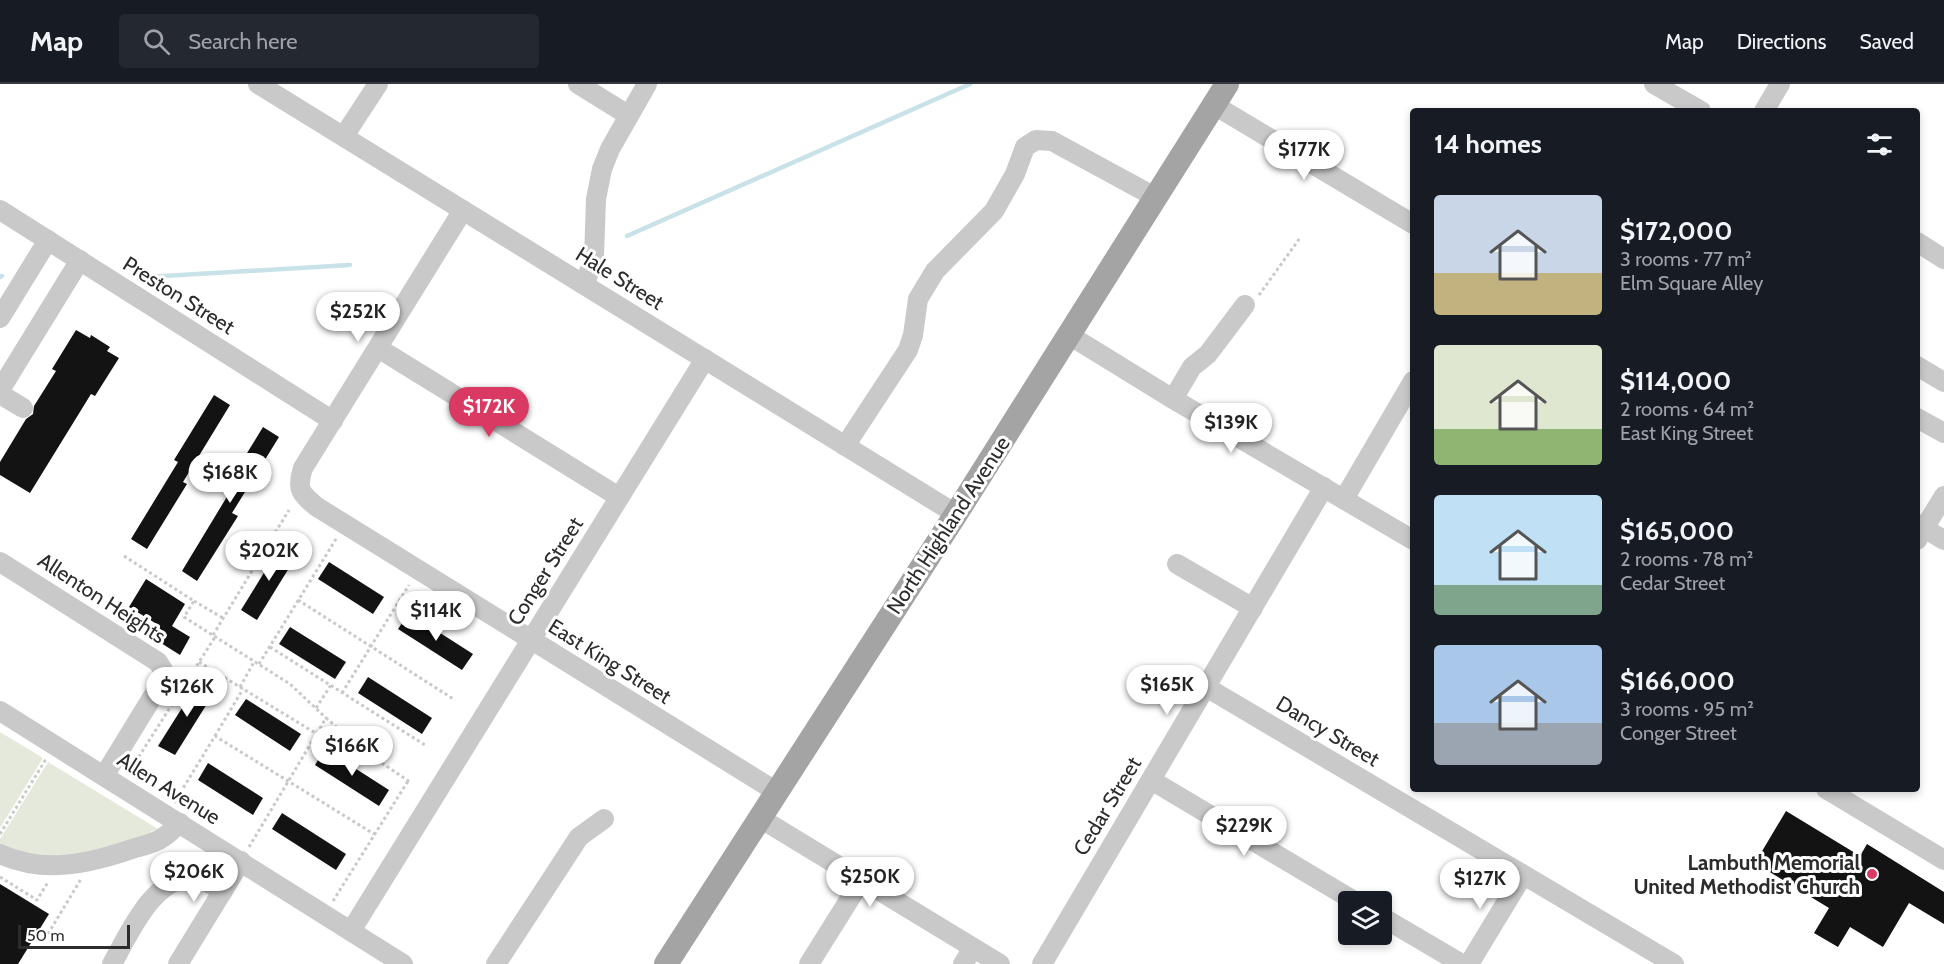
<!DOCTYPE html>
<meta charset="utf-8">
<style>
body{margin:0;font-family:Cabin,sans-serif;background:#242831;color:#f1f3f6;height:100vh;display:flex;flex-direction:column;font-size:22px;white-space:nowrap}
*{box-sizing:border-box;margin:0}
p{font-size:20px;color:#9ea1a6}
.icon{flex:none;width:33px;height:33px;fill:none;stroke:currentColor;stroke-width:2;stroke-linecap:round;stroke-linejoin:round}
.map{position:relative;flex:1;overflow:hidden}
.details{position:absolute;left:1410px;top:24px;width:510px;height:684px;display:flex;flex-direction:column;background:#171b24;border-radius:6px;box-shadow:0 3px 9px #0003}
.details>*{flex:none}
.tools{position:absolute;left:1338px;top:807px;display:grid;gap:12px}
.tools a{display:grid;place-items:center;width:54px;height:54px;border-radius:6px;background:#171b24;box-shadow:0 3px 9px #0003;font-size:30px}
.scale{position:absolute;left:18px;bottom:15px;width:112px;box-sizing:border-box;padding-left:6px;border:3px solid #2c2c2c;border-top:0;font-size:16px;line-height:21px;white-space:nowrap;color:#2c2c2c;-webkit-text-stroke:4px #fff;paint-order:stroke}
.price{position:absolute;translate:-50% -51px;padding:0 14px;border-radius:21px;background:#fff;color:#222;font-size:20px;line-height:39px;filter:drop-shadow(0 2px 3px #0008)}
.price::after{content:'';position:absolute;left:50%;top:36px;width:18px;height:14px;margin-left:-9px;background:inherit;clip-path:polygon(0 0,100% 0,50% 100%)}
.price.on{background:#d93963;color:#fff}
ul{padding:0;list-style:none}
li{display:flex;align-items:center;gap:18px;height:150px;padding:0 24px}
li span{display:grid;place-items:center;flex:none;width:168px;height:120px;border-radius:6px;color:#555}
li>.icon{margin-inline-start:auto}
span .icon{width:72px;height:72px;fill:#fffc;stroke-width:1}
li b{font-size:26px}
h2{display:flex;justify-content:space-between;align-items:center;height:72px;padding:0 24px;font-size:26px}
header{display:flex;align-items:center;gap:36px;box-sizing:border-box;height:84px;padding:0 30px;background:#171b24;border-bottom:2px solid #363941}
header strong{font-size:28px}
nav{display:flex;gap:33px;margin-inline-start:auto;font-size:21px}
.search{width:420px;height:54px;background:#242831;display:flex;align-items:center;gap:15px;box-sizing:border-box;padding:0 21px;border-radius:6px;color:#9ea1a6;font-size:22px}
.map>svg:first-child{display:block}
.green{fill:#e5e9db}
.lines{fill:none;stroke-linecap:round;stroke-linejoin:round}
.stream{stroke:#c8e2e8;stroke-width:4.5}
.building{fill:#131313}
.path{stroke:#c9c9c9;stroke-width:3;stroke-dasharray:3 3;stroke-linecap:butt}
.minor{stroke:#c9c9c9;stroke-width:20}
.major{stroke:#a4a4a4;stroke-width:24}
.poi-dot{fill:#d93963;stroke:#fff;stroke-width:2}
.labels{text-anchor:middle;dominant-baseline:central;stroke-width:6;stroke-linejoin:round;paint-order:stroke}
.street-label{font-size:21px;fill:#2c2c2c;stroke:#fff}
.poi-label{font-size:21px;font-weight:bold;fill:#2c2c2c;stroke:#fff;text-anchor:end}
</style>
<header>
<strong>Map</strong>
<div class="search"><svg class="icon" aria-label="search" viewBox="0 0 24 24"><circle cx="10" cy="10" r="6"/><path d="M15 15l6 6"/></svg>Search here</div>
<nav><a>Map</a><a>Directions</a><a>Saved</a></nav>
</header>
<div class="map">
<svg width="1944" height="880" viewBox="0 0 1944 880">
<rect width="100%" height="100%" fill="#fff"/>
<g class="green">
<path d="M0 648 43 674 0 744Z"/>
<path d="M48 678 158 745 150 748 156 752 50 776 0 763V755Z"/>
</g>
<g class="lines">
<g class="stream">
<path d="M627 152 970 0"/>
<path d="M0 193 2 192"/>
<path d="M147 193 350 181"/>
</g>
</g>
<g class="building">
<path d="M76 246 90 254 91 251 110 263 107 267 119 274 95 312 91 310 30 409 0 391V378L26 335 33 330 34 322 56 287 52 285Z"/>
<path d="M214 311 230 321 183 398 187 400 147 465 131 455 178 378 174 376Z"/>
<path d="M263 343 279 353 232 429 238 432 197 497 182 487 228 411 223 408Z"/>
<path d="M281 461 297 471 257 536 241 526Z"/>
<path d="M329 478 384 513 373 530 318 495Z"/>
<path d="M146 495 185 520 172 542 190 553 180 571 153 554 160 542 129 523Z"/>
<path d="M409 529 473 570 462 586 398 545Z"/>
<path d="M290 543 346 578 335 595 279 560Z"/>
<path d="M368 593 432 634 422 650 358 609Z"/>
<path d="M199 597 215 607 175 671 158 662Z"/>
<path d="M246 615 301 650 290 667 235 631Z"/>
<path d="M325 665 389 706 379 722 315 681Z"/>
<path d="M208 679 263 714 253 731 198 696Z"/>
<path d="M1786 727 1860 772 1867 760 1944 808V840L1909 819 1883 863 1850 843 1838 863 1814 849 1829 824 1755 779Z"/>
<path d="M282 729 346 770 336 786 272 745Z"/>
<path d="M0 800 49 830 18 880H0Z"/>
</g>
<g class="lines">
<g class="path">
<path d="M1259 211 1300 154"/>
<path d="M124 472 194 517 184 533 290 600 326 634"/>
<path d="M298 516 455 616"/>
<path d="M194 517 223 534"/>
<path d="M213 551 289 426"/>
<path d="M270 563 425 661"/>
<path d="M199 578 317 650"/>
<path d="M259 580 336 455"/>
<path d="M240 603 254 578"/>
<path d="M342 609 409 501"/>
<path d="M316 624 331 601"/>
<path d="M215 652 243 605"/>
<path d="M129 688 215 553"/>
<path d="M174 719 215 652 374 750"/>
<path d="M0 750 46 675"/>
<path d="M249 763 326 634 367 669 410 698"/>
<path d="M0 793 37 816 48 798"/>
<path d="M333 817 408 697"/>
<path d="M48 850 81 795"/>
</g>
<g class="minor">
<path d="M258 0 956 430"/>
<path d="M578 0 628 31"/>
<path d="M1654 0 1701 27"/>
<path d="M1214 21 1413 140"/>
<path d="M1764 27 1780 0"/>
<path d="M344 52 378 0"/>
<path d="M0 126 333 337"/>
<path d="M463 126 303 384C296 406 301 410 317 423L777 708"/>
<path d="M1917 158 1944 175"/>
<path d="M585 200 594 173 596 115 602 85 610 65 647 0"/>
<path d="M0 234 48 156"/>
<path d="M1069 251 1173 315 1413 456"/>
<path d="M378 264 619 413"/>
<path d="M1917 282 1944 298"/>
<path d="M0 306 80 176"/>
<path d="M0 310 23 324"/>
<path d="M1173 315 1192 283 1208 270 1245 221"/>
<path d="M1917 334 1944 349"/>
<path d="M845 362 908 266 913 251 918 215 935 187 994 127 1015 90 1025 63 1036 56 1052 57 1155 113"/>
<path d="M1344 415 1413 297"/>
<path d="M1917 440 1944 456"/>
<path d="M1917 456 1944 412"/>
<path d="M0 478 158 578 163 586 161 599 104 692"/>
<path d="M1177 480 1253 524"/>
<path d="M1206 603 1674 880"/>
<path d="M0 627 403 880"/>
<path d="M1151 696 1356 818"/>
<path d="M1826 705 1944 776"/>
<path d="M760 734 1000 880"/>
<path d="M0 770C44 790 88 780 132 765 141 762 154 760 162 754 169 750 174 744 180 739"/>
<path d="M1382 833 1462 880"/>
<path d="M351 847 705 275"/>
<path d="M112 880C128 852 154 791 193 794 204 795 213 801 223 807"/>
<path d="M178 880 241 777"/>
<path d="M496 880 579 753 604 735"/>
<path d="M809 880 861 797"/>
<path d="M963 880 973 864"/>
<path d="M1042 880 1324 403"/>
<path d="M1469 880 1523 791"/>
</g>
<path class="major" d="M666 880 956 430 1227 0"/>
</g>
<circle class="poi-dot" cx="1872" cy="790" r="6"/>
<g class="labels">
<g class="street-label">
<text transform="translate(620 194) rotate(32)">Hale Street</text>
<text transform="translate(179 211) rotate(32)">Preston Street</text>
<text transform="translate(948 441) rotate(-57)">North Highland Avenue</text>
<text transform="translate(545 487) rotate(-58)">Conger Street</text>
<text transform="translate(102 514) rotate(33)">Allenton Heights</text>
<text transform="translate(610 577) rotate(32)">East King Street</text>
<text transform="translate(1328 647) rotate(31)">Dancy Street</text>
<text transform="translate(169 704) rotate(32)">Allen Avenue</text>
<text transform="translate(1107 722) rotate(-59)">Cedar Street</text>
</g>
<g class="poi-label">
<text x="1860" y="778">Lambuth Memorial<tspan x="1860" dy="24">United Methodist Church</tspan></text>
</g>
</g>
</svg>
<div class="tools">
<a><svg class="icon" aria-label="layers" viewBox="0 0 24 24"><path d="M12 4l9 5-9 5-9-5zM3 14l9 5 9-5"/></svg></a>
</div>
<div class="scale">50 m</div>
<b class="price" style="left:1304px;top:97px">$177K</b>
<b class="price" style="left:358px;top:259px">$252K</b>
<b class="price on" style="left:489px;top:354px">$172K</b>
<b class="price" style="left:1231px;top:370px">$139K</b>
<b class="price" style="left:230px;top:420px">$168K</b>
<b class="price" style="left:269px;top:498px">$202K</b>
<b class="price" style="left:436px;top:558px">$114K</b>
<b class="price" style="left:1167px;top:632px">$165K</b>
<b class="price" style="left:187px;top:634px">$126K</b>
<b class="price" style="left:352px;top:693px">$166K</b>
<b class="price" style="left:1244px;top:773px">$229K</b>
<b class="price" style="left:194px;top:819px">$206K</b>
<b class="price" style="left:870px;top:824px">$250K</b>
<b class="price" style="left:1480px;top:826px">$127K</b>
<section class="details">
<h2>14 homes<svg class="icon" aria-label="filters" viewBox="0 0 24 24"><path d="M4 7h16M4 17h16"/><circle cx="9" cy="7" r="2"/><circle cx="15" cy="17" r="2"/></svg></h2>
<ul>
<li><span style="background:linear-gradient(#c9d6e8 65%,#c2b280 0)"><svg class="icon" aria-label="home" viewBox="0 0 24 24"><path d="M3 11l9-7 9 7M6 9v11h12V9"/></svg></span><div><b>$172,000</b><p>3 rooms · 77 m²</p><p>Elm Square Alley</p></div></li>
<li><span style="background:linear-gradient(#dfe7d0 70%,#8fb573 0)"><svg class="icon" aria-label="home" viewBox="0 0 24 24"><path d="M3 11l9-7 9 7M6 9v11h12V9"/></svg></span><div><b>$114,000</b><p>2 rooms · 64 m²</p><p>East King Street</p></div></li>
<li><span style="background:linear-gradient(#bfe0f5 75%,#7fa58c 0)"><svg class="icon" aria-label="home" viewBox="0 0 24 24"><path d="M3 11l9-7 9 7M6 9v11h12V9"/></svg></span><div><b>$165,000</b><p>2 rooms · 78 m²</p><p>Cedar Street</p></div></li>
<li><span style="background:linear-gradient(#a9c7e8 65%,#9aa5b1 0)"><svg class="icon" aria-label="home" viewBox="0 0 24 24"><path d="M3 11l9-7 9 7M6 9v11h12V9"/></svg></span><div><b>$166,000</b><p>3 rooms · 95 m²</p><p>Conger Street</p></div></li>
</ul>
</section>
</div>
